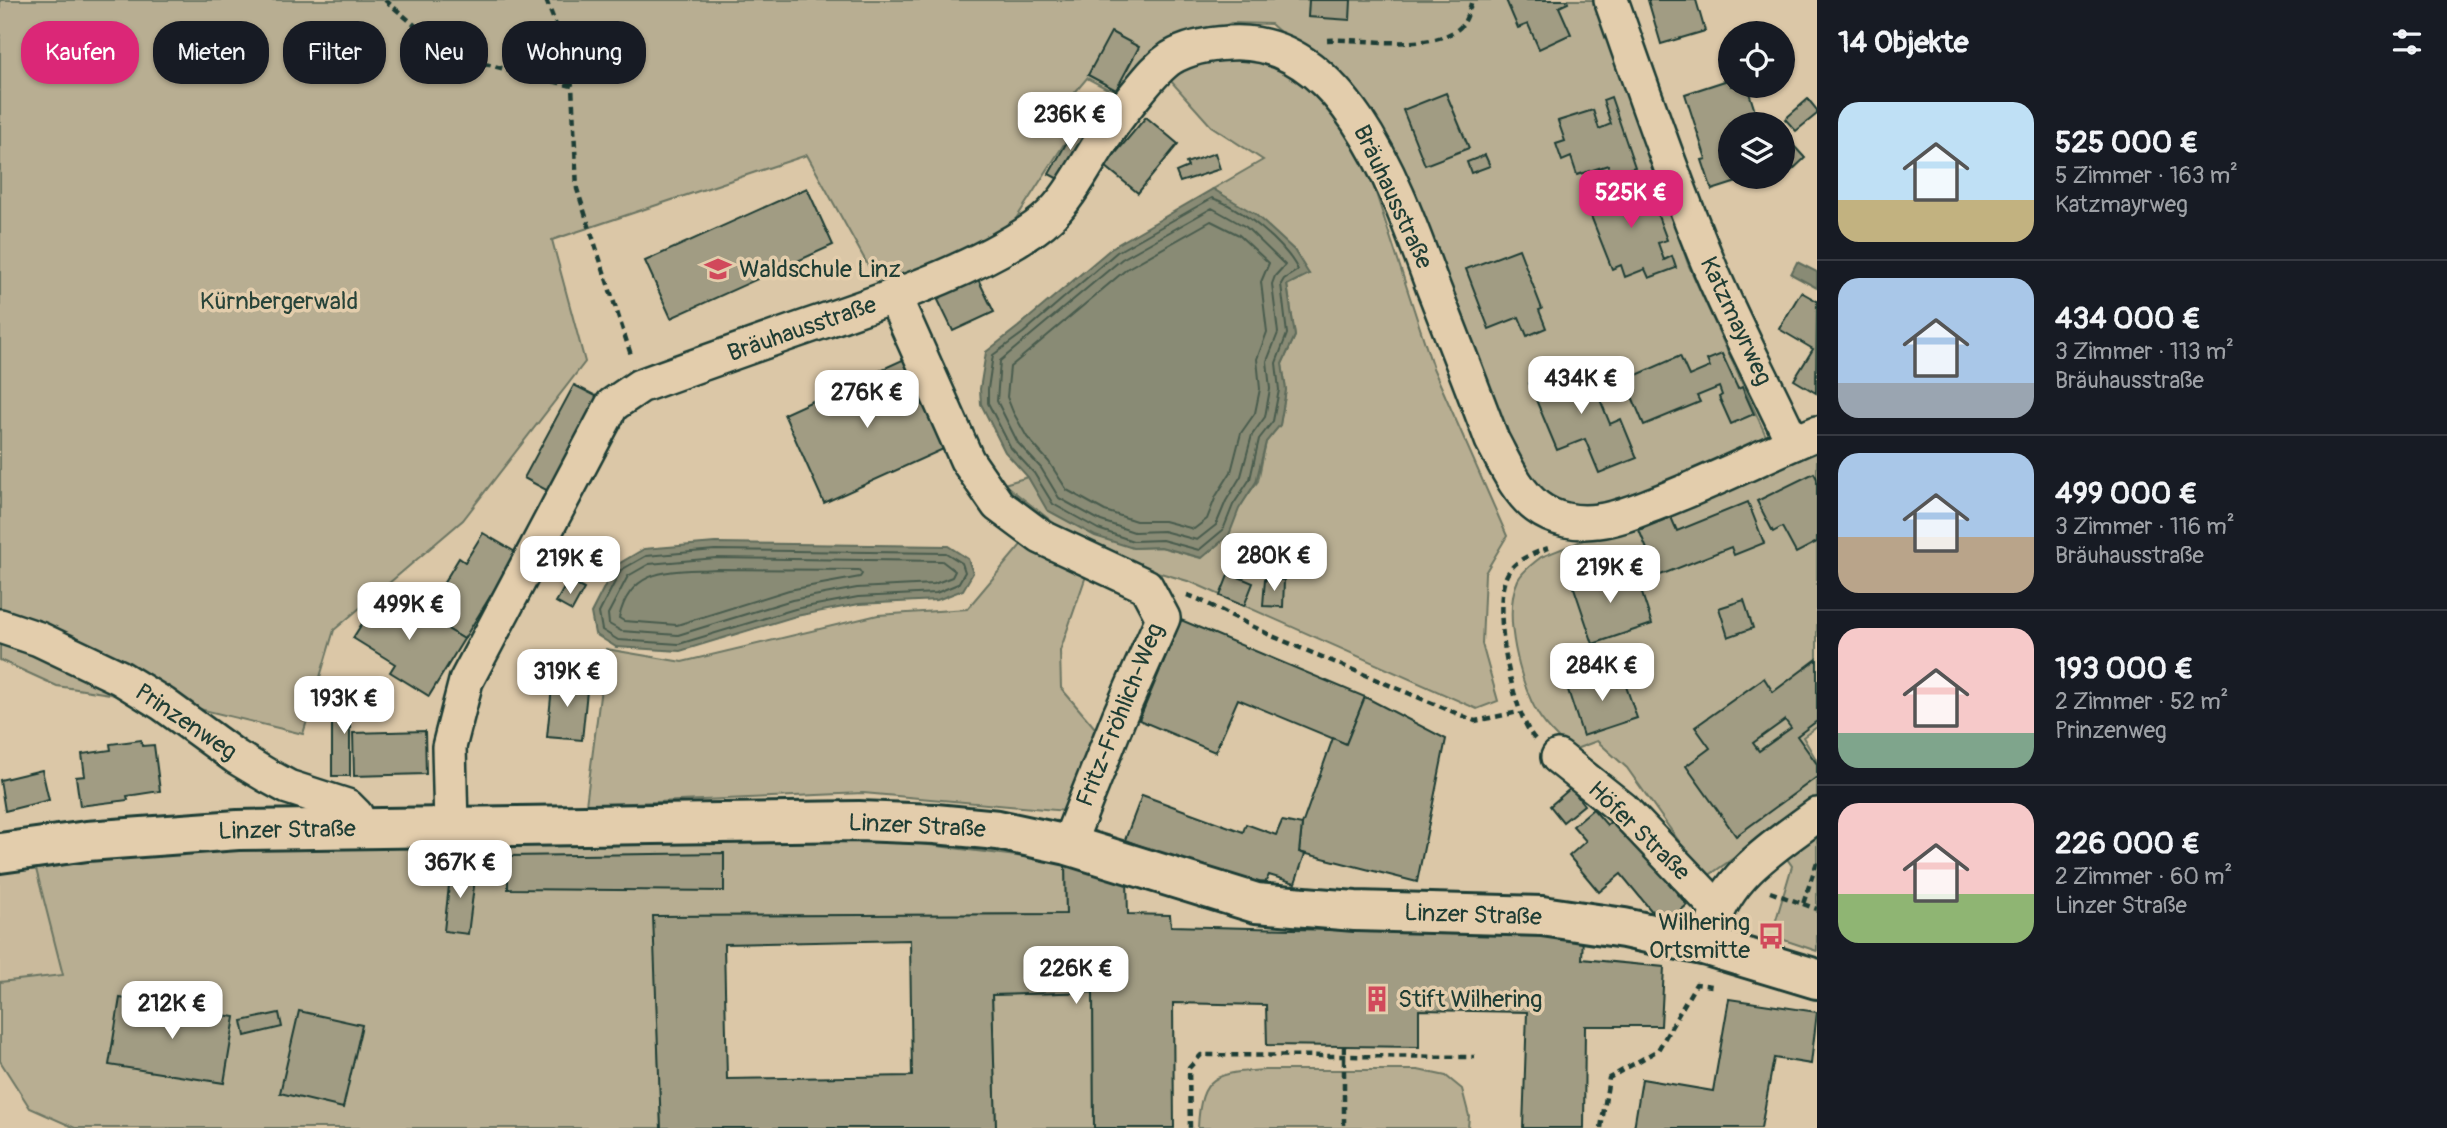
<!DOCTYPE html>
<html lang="de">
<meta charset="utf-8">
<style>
body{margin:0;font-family:Pangolin,sans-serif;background:#242831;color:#f1f3f6;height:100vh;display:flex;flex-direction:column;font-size:26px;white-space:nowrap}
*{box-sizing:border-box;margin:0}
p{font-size:23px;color:#9ea1a6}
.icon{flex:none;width:38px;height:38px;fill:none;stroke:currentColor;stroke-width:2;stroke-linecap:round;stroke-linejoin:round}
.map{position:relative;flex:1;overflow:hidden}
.side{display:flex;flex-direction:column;background:#171b24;width:630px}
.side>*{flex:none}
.top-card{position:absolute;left:21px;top:21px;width:665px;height:63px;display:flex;gap:14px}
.fabs{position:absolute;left:1718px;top:21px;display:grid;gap:14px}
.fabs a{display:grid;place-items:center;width:77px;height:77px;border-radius:50%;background:#171b24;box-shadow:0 2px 5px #0004;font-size:35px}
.price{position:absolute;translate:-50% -60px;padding:0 16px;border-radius:14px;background:#fff;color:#222;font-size:23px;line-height:46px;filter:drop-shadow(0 2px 4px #0008)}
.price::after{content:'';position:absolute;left:50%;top:42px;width:21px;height:16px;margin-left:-10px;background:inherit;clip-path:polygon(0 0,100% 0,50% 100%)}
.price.current{background:#db2777;color:#fff}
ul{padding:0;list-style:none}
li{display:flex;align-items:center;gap:21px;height:175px;padding:0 21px}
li+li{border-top:2px solid #363941}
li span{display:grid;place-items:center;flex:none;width:196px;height:140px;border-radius:21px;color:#555}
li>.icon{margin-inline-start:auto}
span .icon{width:84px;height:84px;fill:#fffc;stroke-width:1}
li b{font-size:30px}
h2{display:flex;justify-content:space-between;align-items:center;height:84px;padding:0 21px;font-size:30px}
.pill{padding:0 24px;border-radius:28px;background:#171b24;box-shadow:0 2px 5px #0004;font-size:24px;line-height:63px}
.pill.current{background:#db2777;color:#fff}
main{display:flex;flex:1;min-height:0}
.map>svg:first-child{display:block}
.built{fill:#caba9c}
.green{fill:#b8ae92;stroke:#6c7663;stroke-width:2}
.water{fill:#898b75;stroke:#5f6c5b;stroke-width:2}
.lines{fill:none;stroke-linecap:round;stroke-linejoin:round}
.shore{stroke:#495c4e;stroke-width:2}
.building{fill:#a19c83;stroke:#1f3d34;stroke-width:2;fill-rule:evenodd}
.minor-casing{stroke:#1f3d34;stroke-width:38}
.major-casing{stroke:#1f3d34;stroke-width:44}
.path{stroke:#1f3d34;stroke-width:4.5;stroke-dasharray:7 5;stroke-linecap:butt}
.minor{stroke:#e3cdac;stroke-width:33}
.major{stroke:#e3cdac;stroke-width:38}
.labels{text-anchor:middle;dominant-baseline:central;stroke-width:7;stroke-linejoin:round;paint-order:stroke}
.street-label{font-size:24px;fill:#1f3d34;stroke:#e3cdac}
.poi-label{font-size:24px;fill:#1f3d34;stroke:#e3cdac;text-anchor:start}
.park-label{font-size:24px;fill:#274339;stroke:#e3cdac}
</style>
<main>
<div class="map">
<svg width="1817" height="1128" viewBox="0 0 1817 1128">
<rect width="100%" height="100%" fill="#dbc7a7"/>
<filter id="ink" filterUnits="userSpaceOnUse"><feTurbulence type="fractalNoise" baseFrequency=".0143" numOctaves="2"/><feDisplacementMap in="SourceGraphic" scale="14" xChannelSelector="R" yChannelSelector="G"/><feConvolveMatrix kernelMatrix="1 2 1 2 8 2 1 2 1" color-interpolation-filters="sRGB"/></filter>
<g filter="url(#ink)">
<path class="built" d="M36 869 63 975 0 982V874Z"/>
<g class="green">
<path d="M0 0H1595L1608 30 1688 264 1767 438 1619 503 1577 510 1533 486 1510 453 1365 108 1271 24 1231 23 1154 54 1115 93 1087 78 1066 103V141L999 245 880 287 807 155 552 240 585 362 463 520 334 630 303 734 183 705 57 686 0 660Z"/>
<path d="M1236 55 1278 62 1337 107 1372 181 1433 368 1507 536 1485 573 1482 644 1498 701 1477 709 1191 582 1140 567 1059 527 1004 484 1028 477 1048 510 1133 548 1161 547 1201 558 1258 481 1266 442 1280 424 1286 390 1282 364 1295 336 1287 284 1309 274 1252 214 1213 189 1263 160 1211 126 1169 79 1196 61Z"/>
<path d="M1817 447V727L1803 737 1817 761V800L1705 878 1627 768 1597 741 1570 751C1560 739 1546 728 1538 714 1520 683 1502 614 1518 580 1522 571 1534 563 1541 557Z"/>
<path d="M1025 540 1087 573 1060 651 1061 688 1095 728 1066 811 863 793 586 805 606 649 682 662 878 615 967 609Z"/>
<path d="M1817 828V951L1784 940 1776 920 1792 866 1783 853Z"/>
<path d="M736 841 905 842 1065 862 1066 914 654 916 661 1128H75L30 1108 0 1061V982L63 975 36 869 156 852 256 848Z"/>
<path d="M1093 992 1094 1128H996L992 995Z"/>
<path d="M1265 1070H1418L1446 1076 1462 1089 1469 1116 1468 1128H1198C1200 1074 1217 1073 1265 1070Z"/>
</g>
<g class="water">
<path d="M1213 189 1255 214 1294 250 1309 274 1287 285 1295 336 1282 364 1286 390 1280 425 1266 442 1256 482 1239 509 1229 535 1202 558 1161 547 1133 548 1095 536 1047 510 1028 477 1005 452 981 404 980 389 986 352 1018 327 1113 247Z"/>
<path d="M1797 262 1817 272V288L1791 274Z"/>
<path d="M715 543 948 546 968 559 973 573 963 590 937 600 859 604 796 616 680 651 616 647 595 634 591 613 615 566 644 549Z"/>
</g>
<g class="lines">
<g class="shore">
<path d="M1212 198C1240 207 1285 243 1298 270L1284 279 1281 284 1287 334 1276 363 1279 390 1273 421 1259 439 1250 479 1233 505 1223 530 1199 550 1162 540 1133 541 1098 529 1053 504 1034 473 1011 448 988 403V389L993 355 1023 333 1117 252Z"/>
<path d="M1212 208 1246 227 1285 265 1275 276 1272 284 1278 333 1267 361 1270 389 1265 417 1252 435 1241 476 1226 501 1216 525 1197 540 1163 531 1134 532 1101 521 1059 498 1041 468 1018 443 997 401 1000 361 1122 259Z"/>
<path d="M1211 221 1239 235 1269 263 1261 282 1267 332 1257 359 1260 389 1255 413 1241 433 1231 472 1216 496 1207 519 1194 529 1164 521H1136L1105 511 1067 490 1049 462 1027 437 1013 412 1007 397 1010 367 1128 268Z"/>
<path d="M715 550 946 553 962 563 965 572 958 584 936 593 858 597 795 609 679 644 618 640 602 630 599 613 621 570 646 556Z"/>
<path d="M716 558 942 561 955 571 952 577 934 584 857 588 792 600 678 635 621 631 609 624 608 614 628 576 649 564Z"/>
<path d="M716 569 859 570 862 574 860 577 789 590 677 625 624 621 619 618C631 565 673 572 716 569Z"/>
</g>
</g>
<g class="building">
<path d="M1309 0H1351L1350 20 1308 17Z"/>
<path d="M1506 0H1567L1568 3 1559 7 1571 34 1539 49 1528 24 1518 28Z"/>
<path d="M1648 0H1696L1705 31 1661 44Z"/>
<path d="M1111 32 1139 47 1116 90 1088 75Z"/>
<path d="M1731 79V86H1747L1759 124H1731V177H1739L1740 181 1712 190 1702 160 1706 159 1685 94Z"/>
<path d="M1446 93 1469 148 1425 165 1403 110Z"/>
<path d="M1611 97 1635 167 1611 175 1608 165 1577 175 1571 157 1562 161 1556 144 1565 141 1558 121 1593 110 1599 129 1611 124 1603 100Z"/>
<path d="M1808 99 1817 110V114L1796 131 1785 119Z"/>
<path d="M1146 117 1178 144 1138 193 1105 166Z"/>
<path d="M1077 124 1090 131 1062 181 1049 174Z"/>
<path d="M1794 146 1805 158 1789 173 1783 167V157Z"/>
<path d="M1215 153 1220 169 1180 182 1176 172 1188 167 1186 163Z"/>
<path d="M1485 155 1490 166 1471 173 1467 162Z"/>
<path d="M1637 171 1643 189 1636 192 1641 204 1652 200 1667 240 1658 243 1664 260 1672 256 1676 268 1649 278 1645 269 1625 277 1621 265 1612 269 1591 216 1599 213 1596 206 1613 199 1607 183Z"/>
<path d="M807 188 833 245 671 318 645 261Z"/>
<path d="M1519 249 1542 309 1539 310 1546 328 1527 336 1519 317 1489 329 1466 269Z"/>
<path d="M978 279 994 312 953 331 937 298Z"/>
<path d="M1801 292 1817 301 1816 393 1794 380 1813 349 1779 329Z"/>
<path d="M1722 354 1738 389 1742 387 1754 414 1731 424 1719 397 1722 395 1719 387 1697 396 1700 402 1644 425 1625 380 1680 356 1689 376 1710 367 1707 360Z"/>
<path d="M909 357 950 446 824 503 784 414Z"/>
<path d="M1584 360 1610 424 1621 419 1637 458 1599 473 1585 439 1557 450 1529 383Z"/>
<path d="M574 385 598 397 548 491 524 478Z"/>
<path d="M1814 473 1817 479V542L1796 553 1782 527 1773 532 1757 501Z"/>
<path d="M1748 502 1764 543 1734 555 1731 547 1658 576 1639 530 1671 517 1677 531Z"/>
<path d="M483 533 517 553 464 639 429 618 441 597 437 594 459 558 465 562Z"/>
<path d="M1600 566 1607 588 1637 578 1652 624 1593 644 1570 576Z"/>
<path d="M1229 573 1253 583 1244 606 1220 596Z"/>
<path d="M1265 579 1284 580 1283 607 1263 606Z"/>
<path d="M568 581 584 589 572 611 556 602Z"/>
<path d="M383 590 464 639 429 696 390 672 395 664 353 638Z"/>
<path d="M1744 600 1753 628 1728 637 1719 608Z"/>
<path d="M1181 620 1365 697 1346 744 1238 699 1215 752 1139 720Z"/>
<path d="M1817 659V721L1797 736 1817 764V777L1736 836 1686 766 1710 748 1695 727 1764 678 1773 692ZM1785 720 1791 728 1759 751 1753 743Z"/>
<path d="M1620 669 1637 718 1583 736 1567 687Z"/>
<path d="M553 677 588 681 582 740 547 737Z"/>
<path d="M344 697H362V717H350V776H332V716H344Z"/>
<path d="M1365 697 1446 739 1417 882 1299 852 1302 825 1333 738 1346 744Z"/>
<path d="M425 731 426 774 354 776 353 733Z"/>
<path d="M141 740 142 746 154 745 160 791 127 796 128 800 80 806 76 777 85 776 82 754 111 750 110 744Z"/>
<path d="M42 770 49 800 5 811 0 780Z"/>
<path d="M1571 788 1584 805 1563 822 1550 806Z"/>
<path d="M1142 795 1243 832 1246 824 1276 835 1282 821 1302 825 1299 852 1305 854 1295 883 1269 875 1263 887 1256 889 1125 840Z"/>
<path d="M1593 809 1607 825 1615 818 1687 905 1663 925 1621 874 1599 892 1569 856 1586 841 1573 826Z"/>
<path d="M724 853V891L508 889V856Z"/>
<path d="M1065 862 1127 880 1128 914 1170 915 1171 926 1583 936 1582 959 1664 967 1661 1026H1585L1584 1128H1523L1527 1012 1419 1010V1047L1267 1045 1266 1005 1173 1003 1174 1128H1094L1093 992 992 995 996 1128H661L653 916 1066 914ZM910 940 912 1076 727 1079 724 944Z"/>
<path d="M451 867 476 870 468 934 444 931Z"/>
<path d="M120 998 235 1017 224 1083 109 1065Z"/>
<path d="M1729 999 1817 1012 1811 1064 1774 1058 1761 1128H1634L1642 1079 1713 1091Z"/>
<path d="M299 1011 362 1025 343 1108 280 1093Z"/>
<path d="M279 1013 282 1027 245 1036 242 1021Z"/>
</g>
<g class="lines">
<g class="minor-casing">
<g id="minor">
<path d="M1611 0C1643 90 1674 181 1711 270 1736 329 1766 385 1793 443"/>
<path d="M894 296 967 460 998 505 1041 537 1146 586 1163 618 1119 717 1068 845"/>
<path d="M0 626 39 639 119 677 163 704 236 757 266 775 288 787 347 806 356 815 361 828"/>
<path d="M1558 757 1623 809 1717 908"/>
<path d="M451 826 449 747 466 681 612 405 640 386C701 364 762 342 824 321 895 296 972 271 1035 228 1066 207 1081 172 1101 142 1112 123 1127 105 1141 88 1150 77 1159 66 1171 58 1189 47 1209 44 1229 43 1347 35 1400 199 1433 287 1453 338 1473 389 1492 440 1504 462 1516 491 1537 507 1554 520 1577 524 1598 521 1617 519 1636 511 1654 504 1710 483 1762 456 1817 433"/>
<path d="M1712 928C1727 875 1775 846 1817 815"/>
</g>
</g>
<g class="major-casing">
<path id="major" d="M0 853 87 841 238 830 859 821 935 824 998 830 1068 845 1256 903 1355 911 1542 916 1624 928 1707 946 1817 979"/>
</g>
<g class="path">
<path d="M385 0 450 55 572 86 577 189 632 358"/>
<path d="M546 0 563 43 572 86"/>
<path d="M1327 40C1365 38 1427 52 1458 29 1467 22 1469 10 1472 0"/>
<path d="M1187 595 1196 598 1272 636 1475 721 1519 712"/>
<path d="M1535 739C1512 714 1490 602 1508 573 1517 558 1533 554 1548 548"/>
<path d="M1770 892 1803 904 1817 862"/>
<path d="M1803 904 1817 909"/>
<path d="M1344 1046V1128"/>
<path d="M1190 1128 1189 1068 1201 1055 1475 1057"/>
<path d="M1601 1128 1609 1078 1658 1050 1696 984 1712 986"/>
</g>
<use href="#minor" class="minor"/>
<use href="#major" class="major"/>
</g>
</g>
<defs>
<g id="school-bare" transform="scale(2.1)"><path d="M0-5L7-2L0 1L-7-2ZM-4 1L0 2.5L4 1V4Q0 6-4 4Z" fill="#d1495b" stroke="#e3cdac" stroke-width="2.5" paint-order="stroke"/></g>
<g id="bus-bare" transform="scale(2.1)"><path d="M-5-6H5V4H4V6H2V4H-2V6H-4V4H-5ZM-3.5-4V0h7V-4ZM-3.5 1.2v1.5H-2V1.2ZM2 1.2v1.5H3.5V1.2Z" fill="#d1495b" stroke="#e3cdac" stroke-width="2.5" paint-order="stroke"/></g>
<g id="building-bare" transform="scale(2.1)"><path d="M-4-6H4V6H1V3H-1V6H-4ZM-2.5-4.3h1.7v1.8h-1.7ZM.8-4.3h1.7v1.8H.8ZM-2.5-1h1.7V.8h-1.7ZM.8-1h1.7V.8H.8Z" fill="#d1495b" stroke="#e3cdac" stroke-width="2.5" paint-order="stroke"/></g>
</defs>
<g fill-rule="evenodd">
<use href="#school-bare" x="718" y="269"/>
<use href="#bus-bare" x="1771" y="936"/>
<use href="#building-bare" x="1377" y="999"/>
</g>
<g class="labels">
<g class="street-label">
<text transform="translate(1393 197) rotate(65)">Bräuhausstraße</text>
<text transform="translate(1736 321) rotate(65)">Katzmayrweg</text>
<text transform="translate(802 329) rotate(-19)">Bräuhausstraße</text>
<text transform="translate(1120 715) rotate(-68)">Fritz-Fröhlich-Weg</text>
<text transform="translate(186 722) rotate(34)">Prinzenweg</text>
<text transform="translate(917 826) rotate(3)">Linzer Straße</text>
<text transform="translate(287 830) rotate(-1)">Linzer Straße</text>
<text transform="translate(1639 831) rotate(44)">Höfer Straße</text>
<text transform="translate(1473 915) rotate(2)">Linzer Straße</text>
</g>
<g class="poi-label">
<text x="739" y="269">Waldschule Linz</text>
<text x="1750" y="922" text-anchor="end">Wilhering<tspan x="1750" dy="28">Ortsmitte</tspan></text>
<text x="1398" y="999">Stift Wilhering</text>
</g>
<g class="park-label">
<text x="279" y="301">Kürnbergerwald</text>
</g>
</g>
</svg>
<div class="fabs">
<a><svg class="icon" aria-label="locate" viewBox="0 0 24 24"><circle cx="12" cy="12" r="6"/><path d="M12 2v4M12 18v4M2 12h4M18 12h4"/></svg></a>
<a><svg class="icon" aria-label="layers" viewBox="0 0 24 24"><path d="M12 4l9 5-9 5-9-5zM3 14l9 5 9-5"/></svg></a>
</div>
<b class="price" style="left:1070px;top:152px">236K €</b>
<b class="price current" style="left:1631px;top:230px">525K €</b>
<b class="price" style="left:1581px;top:416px">434K €</b>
<b class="price" style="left:867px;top:430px">276K €</b>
<b class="price" style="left:1274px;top:593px">280K €</b>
<b class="price" style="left:570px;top:596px">219K €</b>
<b class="price" style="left:1610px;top:605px">219K €</b>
<b class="price" style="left:409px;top:642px">499K €</b>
<b class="price" style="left:1602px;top:703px">284K €</b>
<b class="price" style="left:567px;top:709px">319K €</b>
<b class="price" style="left:344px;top:736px">193K €</b>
<b class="price" style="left:460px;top:900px">367K €</b>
<b class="price" style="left:1076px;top:1006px">226K €</b>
<b class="price" style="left:172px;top:1041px">212K €</b>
<div class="top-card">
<a class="pill current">Kaufen</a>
<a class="pill">Mieten</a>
<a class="pill">Filter</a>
<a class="pill">Neu</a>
<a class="pill">Wohnung</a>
</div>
</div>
<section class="side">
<h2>14 Objekte<svg class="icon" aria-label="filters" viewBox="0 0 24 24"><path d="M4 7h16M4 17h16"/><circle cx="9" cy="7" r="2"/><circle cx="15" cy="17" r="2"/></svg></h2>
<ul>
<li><span style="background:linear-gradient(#bfe0f5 70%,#c2b280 0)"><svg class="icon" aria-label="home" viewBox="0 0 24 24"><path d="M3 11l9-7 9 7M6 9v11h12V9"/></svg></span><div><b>525 000 €</b><p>5 Zimmer · 163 m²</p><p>Katzmayrweg</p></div></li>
<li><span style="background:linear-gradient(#a9c7e8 75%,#9aa5b1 0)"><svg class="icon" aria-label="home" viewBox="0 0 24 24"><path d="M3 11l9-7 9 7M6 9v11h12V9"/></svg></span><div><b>434 000 €</b><p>3 Zimmer · 113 m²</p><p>Bräuhausstraße</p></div></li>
<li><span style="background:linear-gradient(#a9c7e8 60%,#b9a48a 0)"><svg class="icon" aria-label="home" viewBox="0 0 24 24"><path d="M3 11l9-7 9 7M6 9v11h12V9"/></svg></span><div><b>499 000 €</b><p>3 Zimmer · 116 m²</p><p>Bräuhausstraße</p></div></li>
<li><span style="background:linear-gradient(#f6c9c9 75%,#7fa58c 0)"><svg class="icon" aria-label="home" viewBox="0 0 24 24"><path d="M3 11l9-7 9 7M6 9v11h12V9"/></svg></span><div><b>193 000 €</b><p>2 Zimmer · 52 m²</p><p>Prinzenweg</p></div></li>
<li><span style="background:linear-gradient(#f6c9c9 65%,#8fb573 0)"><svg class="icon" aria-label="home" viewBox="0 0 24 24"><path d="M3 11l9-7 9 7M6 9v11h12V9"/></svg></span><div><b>226 000 €</b><p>2 Zimmer · 60 m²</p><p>Linzer Straße</p></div></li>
</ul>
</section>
</main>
